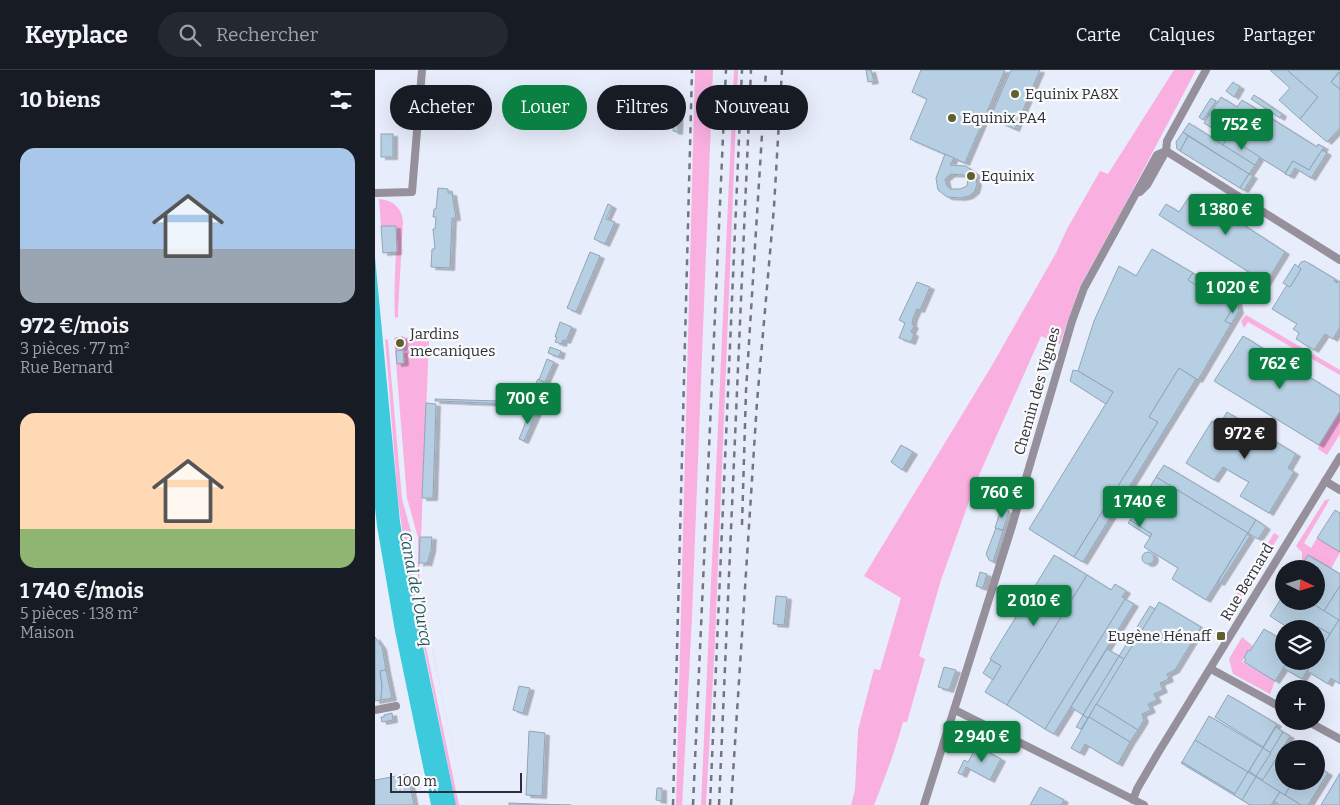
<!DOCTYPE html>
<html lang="fr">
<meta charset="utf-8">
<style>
body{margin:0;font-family:Bitter,serif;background:#242831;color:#f1f3f6;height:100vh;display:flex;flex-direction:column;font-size:19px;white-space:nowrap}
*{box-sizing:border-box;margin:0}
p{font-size:16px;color:#9ea1a6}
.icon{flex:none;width:28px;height:28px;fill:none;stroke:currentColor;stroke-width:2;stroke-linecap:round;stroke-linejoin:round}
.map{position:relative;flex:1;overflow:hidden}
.details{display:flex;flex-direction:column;background:#171b24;width:375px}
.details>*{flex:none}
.top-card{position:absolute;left:15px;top:15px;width:475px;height:45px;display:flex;gap:10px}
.needle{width:32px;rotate:95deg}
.tools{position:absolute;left:900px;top:490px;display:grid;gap:10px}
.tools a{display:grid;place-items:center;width:50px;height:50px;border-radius:50%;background:#171b24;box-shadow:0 5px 20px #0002;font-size:25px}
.scale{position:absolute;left:15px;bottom:12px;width:132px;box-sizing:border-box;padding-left:5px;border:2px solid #2c2f39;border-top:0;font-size:14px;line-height:18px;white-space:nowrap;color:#2c2f39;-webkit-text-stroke:4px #fafafa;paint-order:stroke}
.price{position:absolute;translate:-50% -42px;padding:0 11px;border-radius:5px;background:#0b8043;color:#fff;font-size:16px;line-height:32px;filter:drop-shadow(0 1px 2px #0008)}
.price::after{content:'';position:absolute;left:50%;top:30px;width:15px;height:11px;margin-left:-8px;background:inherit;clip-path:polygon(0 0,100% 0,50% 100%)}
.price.active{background:#222;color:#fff}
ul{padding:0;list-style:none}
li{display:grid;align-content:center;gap:10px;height:265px;padding:0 20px}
li span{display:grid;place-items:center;height:155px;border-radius:15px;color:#555}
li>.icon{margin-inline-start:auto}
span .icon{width:90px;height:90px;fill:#fffc;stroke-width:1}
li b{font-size:21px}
h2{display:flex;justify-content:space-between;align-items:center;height:60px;padding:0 20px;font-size:21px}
.tag{padding:0 18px;border-radius:22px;background:#171b24;box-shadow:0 5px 20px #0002;font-size:18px;line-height:45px}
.tag.active{background:#0b8043;color:#fff}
header{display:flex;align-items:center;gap:30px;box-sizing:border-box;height:70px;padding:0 25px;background:#171b24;border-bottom:1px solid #363941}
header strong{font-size:24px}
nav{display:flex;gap:28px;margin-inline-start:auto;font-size:18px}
.search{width:350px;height:45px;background:#242831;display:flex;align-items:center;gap:12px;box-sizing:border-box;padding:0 18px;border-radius:28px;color:#9ea1a6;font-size:19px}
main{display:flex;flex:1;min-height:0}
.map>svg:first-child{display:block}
.green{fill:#f9afe0}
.water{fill:#3dcadd}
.building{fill:#b7cfe2;stroke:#8fa6b8;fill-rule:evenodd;filter:url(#shadow)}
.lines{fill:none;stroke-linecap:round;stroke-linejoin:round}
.minor{stroke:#95909b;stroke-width:8}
.rail{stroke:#737682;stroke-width:2.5;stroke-dasharray:6 6;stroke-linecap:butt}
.poi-dot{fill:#5f602d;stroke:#fafafa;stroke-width:2}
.labels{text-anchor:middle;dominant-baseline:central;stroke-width:4.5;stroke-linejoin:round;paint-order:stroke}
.poi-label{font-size:15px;fill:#2c2f39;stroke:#fafafa;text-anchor:start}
.street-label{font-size:15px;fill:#2c2f39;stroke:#fafafa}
.water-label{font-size:16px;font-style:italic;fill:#1d565e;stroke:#fafafa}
</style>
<header>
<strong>Keyplace</strong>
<div class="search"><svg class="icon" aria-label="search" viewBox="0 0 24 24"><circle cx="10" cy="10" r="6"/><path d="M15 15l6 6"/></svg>Rechercher</div>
<nav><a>Carte</a><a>Calques</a><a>Partager</a></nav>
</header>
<main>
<section class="details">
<h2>10 biens<svg class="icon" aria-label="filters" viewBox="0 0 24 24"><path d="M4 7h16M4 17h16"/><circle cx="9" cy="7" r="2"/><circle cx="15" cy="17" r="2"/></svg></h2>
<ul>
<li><span style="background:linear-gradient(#a9c7e8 65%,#9aa5b1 0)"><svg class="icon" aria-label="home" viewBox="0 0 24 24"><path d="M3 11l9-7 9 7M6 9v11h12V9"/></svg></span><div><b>972 €/mois</b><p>3 pièces · 77 m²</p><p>Rue Bernard</p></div></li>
<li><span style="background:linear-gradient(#ffd9b3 75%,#8fb573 0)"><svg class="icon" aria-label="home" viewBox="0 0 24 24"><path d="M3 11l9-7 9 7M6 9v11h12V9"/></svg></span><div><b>1 740 €/mois</b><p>5 pièces · 138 m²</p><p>Maison</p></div></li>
</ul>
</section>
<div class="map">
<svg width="965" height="735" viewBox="0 0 965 735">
<defs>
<filter id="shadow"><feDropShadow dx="4.5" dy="2.5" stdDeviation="0" flood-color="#0004"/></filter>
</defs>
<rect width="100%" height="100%" fill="#e8edfc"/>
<g class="green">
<path d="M320 0H338L317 547 308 718 307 735H301Z"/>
<path d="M359 0H363L340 570 331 735H326Z"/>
<path d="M799 0H821L747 140 705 216 685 274 666 266 601 412 566 510 544 586 550 589 532 652H528C520 681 510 708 499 735H476L480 720 483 660 499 599 505 600 526 528 489 506 616 297 681 183 692 159 725 101 733 104Z"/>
<path d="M4 129C18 130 26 137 28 151L23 242V247L20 248C18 217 22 187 21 156H6Z"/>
<path d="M871 245 965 300V305L873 252 869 258 866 251Z"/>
<path d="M28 267 54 271 44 515 90 735 43 512V468L32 428 19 268Z"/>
<path d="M10 269 13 270 27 429 37 465V511L84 735H81L32 494 23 430Z"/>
<path d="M965 341V364L952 385 943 379 944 375Z"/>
<path d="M955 429 929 473 936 478 942 468 965 482 956 499 933 485 927 494V482L921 476 950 430Z"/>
<path d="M899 463 904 466 858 541 853 538Z"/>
<path d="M867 567 878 576 875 581H873L867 592 900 611 895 624 858 604 854 589Z"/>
</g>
<path class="water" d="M0 187 25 452 37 524 81 735H56L20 561 2 456 0 438Z"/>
<g class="building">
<path d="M491 0H496L499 11 493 12Z"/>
<path d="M546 0H630L590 93 535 69 552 29 537 22Z"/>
<path d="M636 0H665L640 59 615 48Z"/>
<path d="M895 0H912L943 27 925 49 904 30 915 18Z"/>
<path d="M912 0H965L956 12 965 19V58L952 72 925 49 943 27Z"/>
<path d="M965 2V19L956 12Z"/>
<path d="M858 12 865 17 859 27 851 21Z"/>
<path d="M879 25 907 44 905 48 876 29Z"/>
<path d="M846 27 862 37 867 30 942 77 943 74 949 77 934 100 918 91 910 103 829 53Z"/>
<path d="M836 28 841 31 828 50 824 47Z"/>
<path d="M300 36H304L303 62 298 61Z"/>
<path d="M814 53 880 95 874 104 808 62Z"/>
<path d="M808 62 813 66 805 81 802 79 801 72Z"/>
<path d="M844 62 853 67 848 75 839 69Z"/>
<rect x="6" y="64" width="12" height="23"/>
<path d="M813 66 874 104 865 118 805 81Z"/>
<path d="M853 67 885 87 880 95 848 75Z"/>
<path d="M947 80 952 83 936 108 920 98 915 106 910 104 918 91 934 100Z"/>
<path d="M570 84 579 88 575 95 591 96 600 103 602 114 600 121 594 126 586 128 572 127 563 120 561 108ZM576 104 589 105 593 109 592 116 585 119H576L572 116 570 109Z"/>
<path d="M874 104 878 106 869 120 865 118Z"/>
<path d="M63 118 73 119V123H77L81 148H77L75 198 56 197 57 179H60L58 159H60L61 147H58L59 139H61Z"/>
<path d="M816 124 823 128 824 126 910 182 891 213 784 145 791 134 804 142Z"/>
<path d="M233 134 237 136 231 149 240 152 230 174 219 169Z"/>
<path d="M6 156H21L22 182 8 183Z"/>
<path d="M777 179 818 203 813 210 829 220 833 213 862 231 850 251 856 254 823 310 804 298 774 347 783 352 699 487 654 459 738 322 703 301 719 251 744 196 761 206Z"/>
<path d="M215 182 225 186 201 242 192 238Z"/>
<path d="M930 191 960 209 959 211 962 213 963 211 965 212V257L958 269 950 264 939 280 921 269 924 263 918 259 922 254 897 239 912 215 915 217 926 199 923 197 926 192Z"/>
<path d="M920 194 926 199 915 217 908 213Z"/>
<path d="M818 203 833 213 829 220 813 210Z"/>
<path d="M542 212 555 217 545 240 542 239 538 248 537 254 539 256 536 262 539 264 536 272 524 268 530 253 524 250Z"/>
<path d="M862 231 864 241 856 254 850 251Z"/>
<path d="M185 252 197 257 191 271 188 270 187 274 180 272 182 267H180Z"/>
<path d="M868 266 965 326V341L944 375 839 311Z"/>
<path d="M28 267V278L21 279V268Z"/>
<path d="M175 277 186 281 184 287 173 283Z"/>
<path d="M28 280 29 293 22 294 21 281Z"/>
<path d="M172 289 179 292 170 312 164 310Z"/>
<path d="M804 298 821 309 708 492 699 487 783 352 774 347Z"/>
<path d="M698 300 703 301 738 322 731 334 695 311Z"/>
<path d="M163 309 169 312 164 322 158 319Z"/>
<path d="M60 329 123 331 156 333 155 335 65 331H60Z"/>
<path d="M51 333 61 334 58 428H47Z"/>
<path d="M156 339 162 342 149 371 144 369Z"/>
<path d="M852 342 921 384 913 398 919 402 894 443 865 426 874 412 863 406 848 397 839 410 811 393 837 351 844 355Z"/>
<path d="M526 375 538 382 527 400 516 392Z"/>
<path d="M789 395 881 450 873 463 781 407Z"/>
<path d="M781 407 873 463 831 530 797 509 803 498 769 477 777 464 755 450Z"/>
<path d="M626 439 634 441 628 460 620 458Z"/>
<path d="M960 440 965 443V482L942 468Z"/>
<path d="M755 450 777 464 775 467 753 453Z"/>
<path d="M881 450 891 457 883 469 873 463Z"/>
<path d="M621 458 628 461 618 492 614 490 611 484Z"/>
<path d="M872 464 875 466 845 513 843 512Z"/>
<path d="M45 467H57L56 480 52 494V493H45L44 494Z"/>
<circle cx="773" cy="488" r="6"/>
<path d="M679 485 712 505 632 635 610 622 626 596 615 589Z"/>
<path d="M933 485 965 504V516L949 541 933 531H941V499H924Z"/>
<path d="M605 502 612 504 608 518 601 516Z"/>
<path d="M712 505 736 520 740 514 751 521 747 527 750 529 670 659 632 635Z"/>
<path d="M965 516V551L949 541Z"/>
<path d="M909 524V531H933L964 550 955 564 943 557 941 561V559H915L895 546Z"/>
<path d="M401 526 412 527 409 555 398 554Z"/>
<path d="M750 529 759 534 679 664 670 659Z"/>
<path d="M784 532 826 557 800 600 792 604 794 609 785 613 788 620 779 624 782 630 773 634 776 640 767 644 769 650 763 660 721 634Z"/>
<path d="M775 536 780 539 749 589 744 586Z"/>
<path d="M964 550 965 551V614L956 608 953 614 932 601 938 591H941V586Z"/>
<path d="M943 557 955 564 948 575 941 571V561Z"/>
<path d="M889 559 909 571V591H913L900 611 869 592 871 589 869 588 873 580 875 581Z"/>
<path d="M0 567 7 577 11 600 5 601 7 615 6 630 0 631Z"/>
<path d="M732 579 744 586 708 645 696 637Z"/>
<path d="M744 586 749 589 713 648 708 645Z"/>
<path d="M616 590 626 596 618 610 608 603Z"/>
<path d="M913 591H938L927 609 908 598Z"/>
<path d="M569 597 581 600 574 620 563 617Z"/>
<path d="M11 600 17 628 6 630 7 615 5 601Z"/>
<path d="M144 616 155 618 148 643 138 640Z"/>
<path d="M853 625 902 654 888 677 840 647Z"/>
<path d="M721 634 763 660 755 672 714 647Z"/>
<path d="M17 643 18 650 7 652 6 647H9V645Z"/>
<path d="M708 645 713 648 706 659 701 657Z"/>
<path d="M834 646 888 678 873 702 820 670Z"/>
<path d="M714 647 755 672 743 694 710 674 705 683 696 678Z"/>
<path d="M901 657 908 662 896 683 888 678Z"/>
<path d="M154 661 170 663 167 726 151 725Z"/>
<path d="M908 662 915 666 888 710 881 706Z"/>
<path d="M820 670 873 702 860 724 807 692Z"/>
<path d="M912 672 924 679H909V711H918L910 725 887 711Z"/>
<path d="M602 676 626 689 615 710 591 697 587 705 583 703 589 690 593 692Z"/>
<path d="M888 678 896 683 881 706 874 701Z"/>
<path d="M807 692 860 724 859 725 806 693Z"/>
<path d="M941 696 953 703 933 735H926L910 725 918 711H941Z"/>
<path d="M873 702 881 707 867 730 859 725Z"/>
<path d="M965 703V735H946Z"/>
<path d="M33 704 39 735H0V710Z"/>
<path d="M881 707 905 722 896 735H875L867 730Z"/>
<path d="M665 717 689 730 686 735H655Z"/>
<path d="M282 718H287V731L281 730Z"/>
<path d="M905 722 910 725 926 735H905L899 731Z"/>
<path d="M134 733 190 735H196H134Z"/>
</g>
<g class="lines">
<g class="minor">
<path d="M791 81 965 190"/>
<path d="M765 122 772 115 791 81 792 71 831 0"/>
<path d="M0 123 37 122 47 0"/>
<path d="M950 411 965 420"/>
<path d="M836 599 909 639"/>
<path d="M0 640 21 636"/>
<path d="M580 640 769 735"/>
<path d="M932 651 965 669"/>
<path d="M758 730 762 719 783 683 965 387"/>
<path d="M549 735 637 456 697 251 709 218 782 85 791 81"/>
</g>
<g class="rail">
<path d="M367 455 371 321 391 0"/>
<path d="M298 735 317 0"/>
<path d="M318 735 351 0"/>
<path d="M335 735 367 0"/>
<path d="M344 735 376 0"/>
<path d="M356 735 382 332 399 137 407 0"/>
</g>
</g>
<g class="poi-dot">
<circle cx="640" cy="24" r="5"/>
<circle cx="577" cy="48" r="5"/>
<circle cx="596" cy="106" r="5"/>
<circle cx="25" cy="273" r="5"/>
<rect x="841" y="561" width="10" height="10" rx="2.5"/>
</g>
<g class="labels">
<g class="poi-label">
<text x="650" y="24">Equinix PA8X</text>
<text x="587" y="48">Equinix PA4</text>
<text x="606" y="106">Equinix</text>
<text x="35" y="264">Jardins<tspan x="35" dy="17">mecaniques</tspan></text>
<text x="836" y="566" text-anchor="end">Eugène Hénaff</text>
</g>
<g class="street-label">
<text transform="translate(662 321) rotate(-74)">Chemin des Vignes</text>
<text transform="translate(872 512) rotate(-59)">Rue Bernard</text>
</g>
<g class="water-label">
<text transform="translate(41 519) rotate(79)">Canal de l'Ourcq</text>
</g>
</g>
</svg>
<div class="tools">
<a><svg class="needle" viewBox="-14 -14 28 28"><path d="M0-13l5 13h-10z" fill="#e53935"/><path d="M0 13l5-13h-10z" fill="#9ea1a6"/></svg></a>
<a><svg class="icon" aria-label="layers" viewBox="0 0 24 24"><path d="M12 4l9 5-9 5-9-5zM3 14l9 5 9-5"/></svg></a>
<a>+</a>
<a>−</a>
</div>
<div class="scale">100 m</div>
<b class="price" style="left:867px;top:81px">752 €</b>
<b class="price" style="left:851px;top:166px">1 380 €</b>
<b class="price" style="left:858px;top:244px">1 020 €</b>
<b class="price" style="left:905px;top:320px">762 €</b>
<b class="price" style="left:153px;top:355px">700 €</b>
<b class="price active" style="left:870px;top:390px">972 €</b>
<b class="price" style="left:627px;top:449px">760 €</b>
<b class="price" style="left:765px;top:458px">1 740 €</b>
<b class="price" style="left:659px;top:557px">2 010 €</b>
<b class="price" style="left:607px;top:693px">2 940 €</b>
<div class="top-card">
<a class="tag">Acheter</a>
<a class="tag active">Louer</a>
<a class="tag">Filtres</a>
<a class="tag">Nouveau</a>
</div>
</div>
</main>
